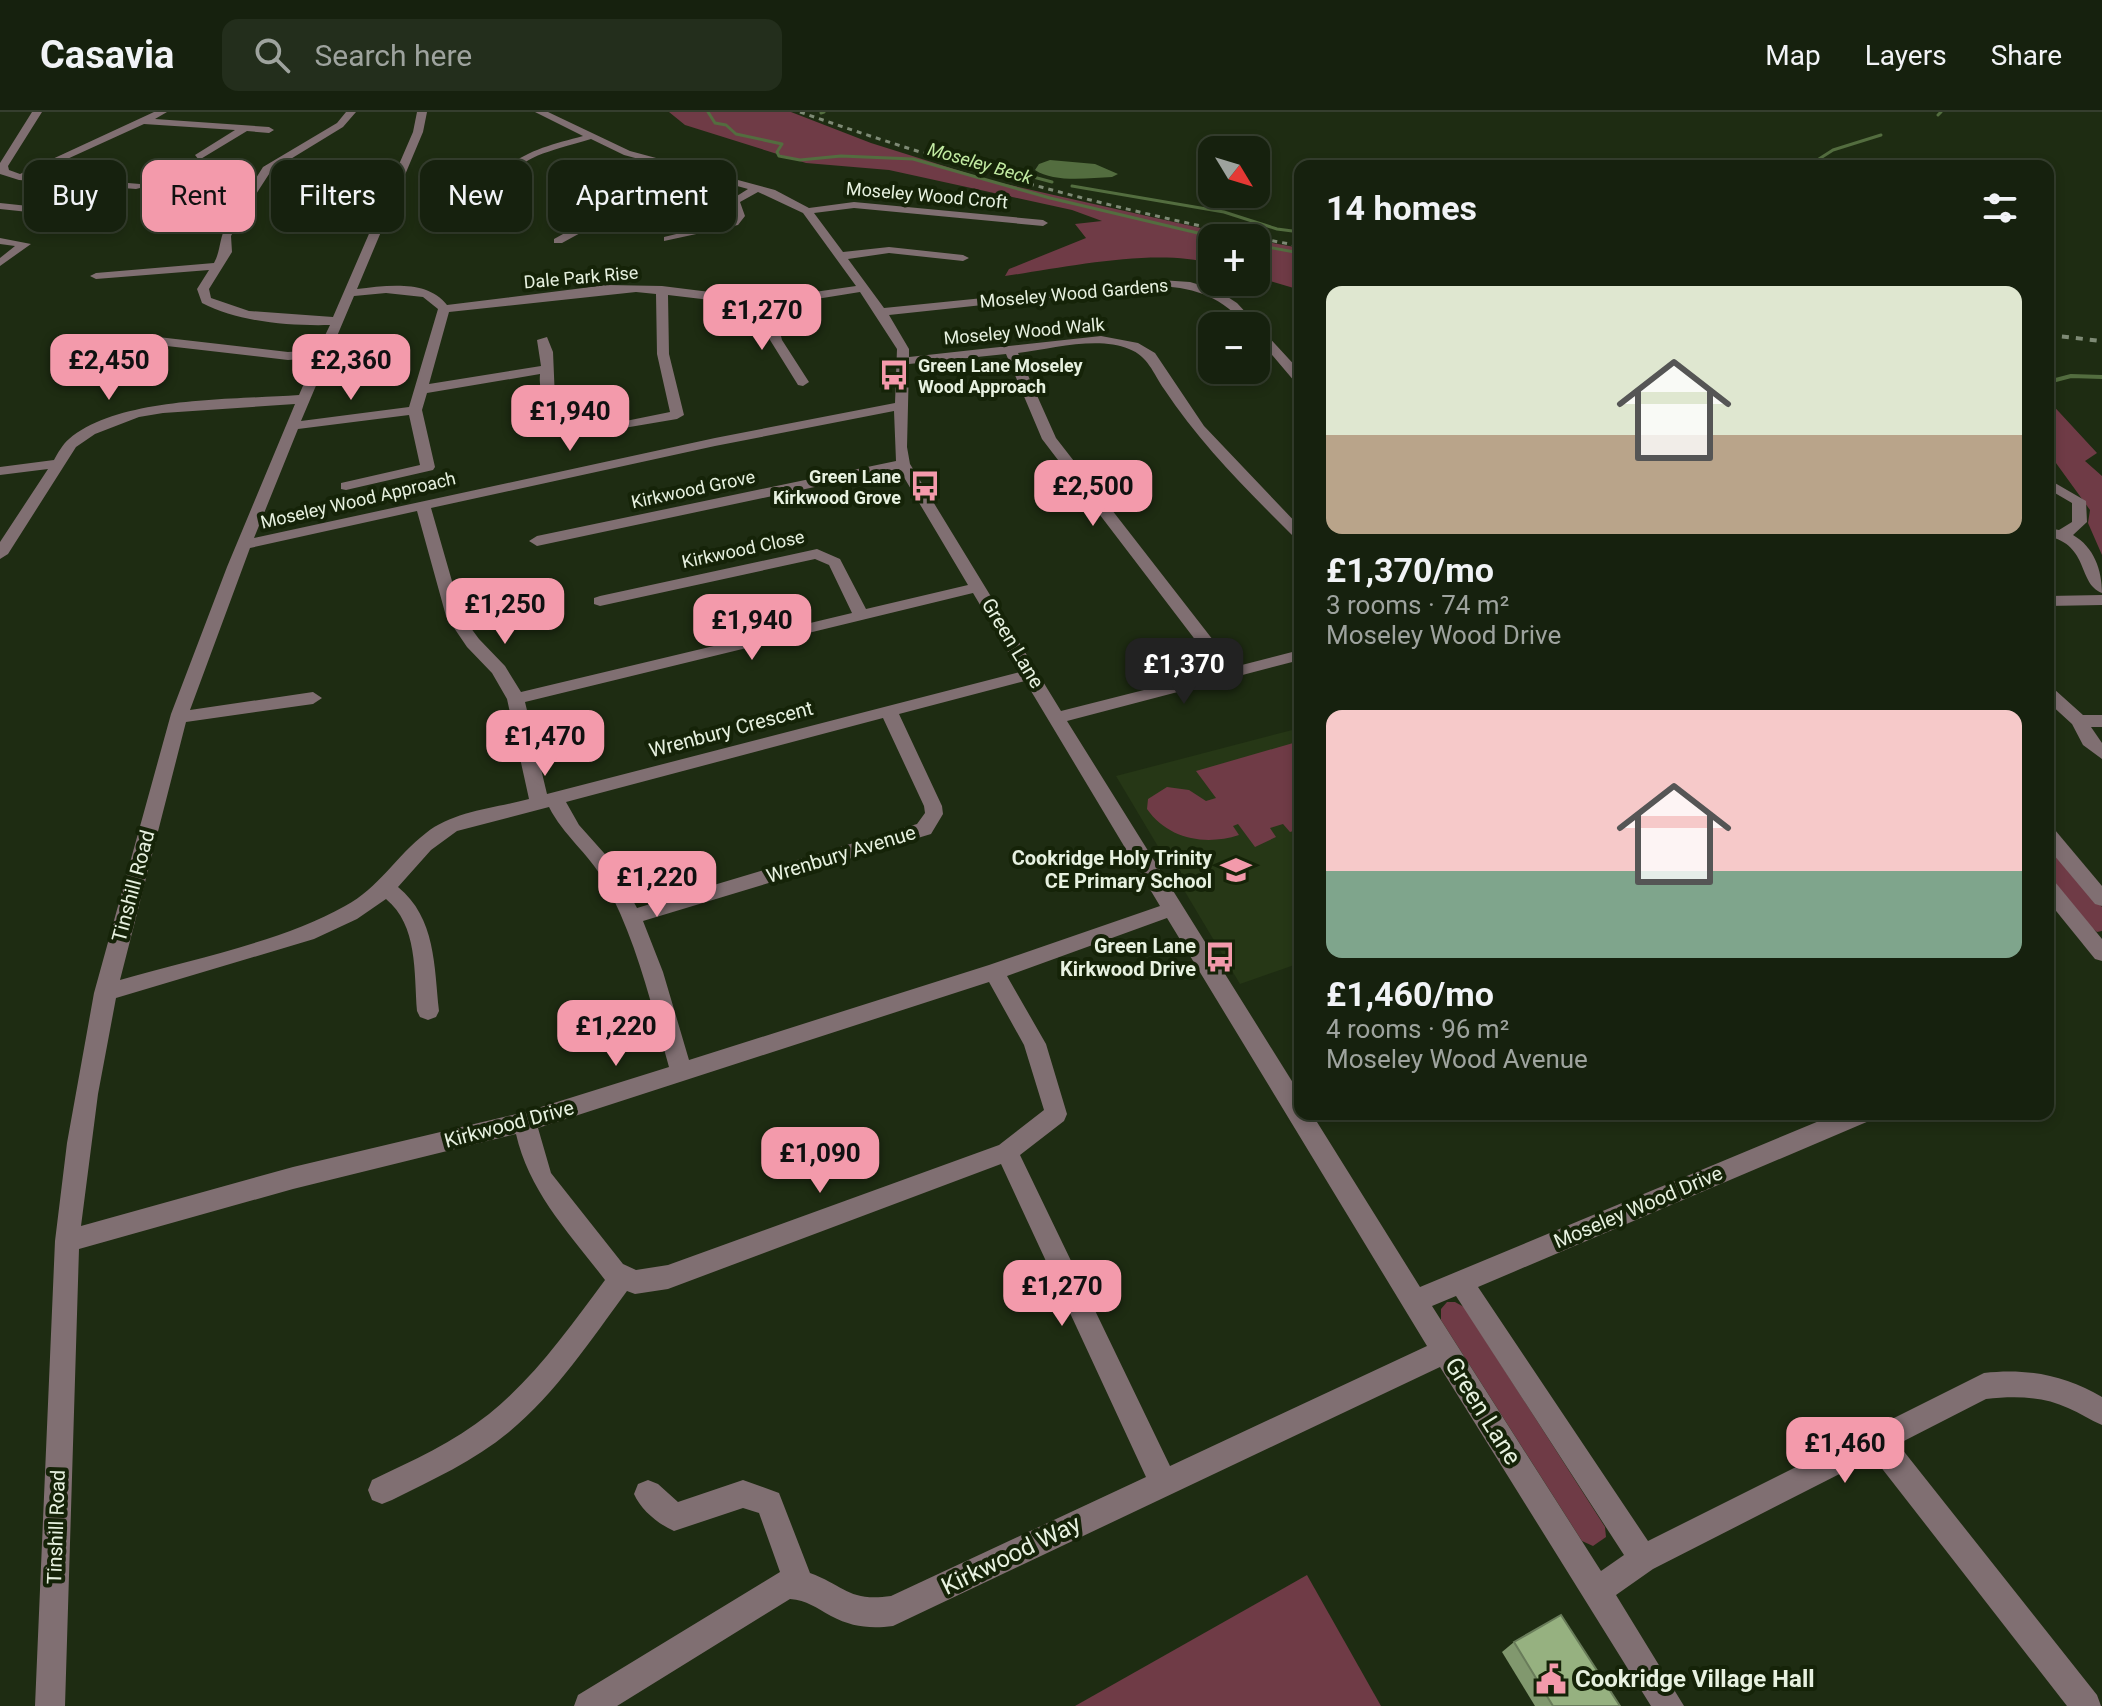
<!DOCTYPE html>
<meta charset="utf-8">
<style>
body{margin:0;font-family:Roboto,sans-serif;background:#232e1c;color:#f1f3f6;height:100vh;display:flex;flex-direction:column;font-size:30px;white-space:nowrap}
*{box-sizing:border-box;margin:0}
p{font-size:26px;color:#9ea39e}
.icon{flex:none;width:44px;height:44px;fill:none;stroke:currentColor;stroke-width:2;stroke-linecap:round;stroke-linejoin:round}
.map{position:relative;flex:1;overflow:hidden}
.panel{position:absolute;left:1294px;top:48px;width:760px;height:960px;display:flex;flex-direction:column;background:#16210e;border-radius:16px;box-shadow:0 4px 12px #0003,0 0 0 2px #353e2e}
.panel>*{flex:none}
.hud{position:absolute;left:24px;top:48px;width:760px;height:72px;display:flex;gap:16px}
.needle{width:52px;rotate:128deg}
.tools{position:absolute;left:1198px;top:24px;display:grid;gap:16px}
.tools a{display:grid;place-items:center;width:72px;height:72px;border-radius:16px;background:#16210e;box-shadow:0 4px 12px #0003,0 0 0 2px #353e2e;font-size:40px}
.price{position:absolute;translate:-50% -68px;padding:0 18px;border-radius:16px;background:#f39aab;color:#111;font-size:26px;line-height:52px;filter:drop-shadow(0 2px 4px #0008)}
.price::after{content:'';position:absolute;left:50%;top:48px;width:24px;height:18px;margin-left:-12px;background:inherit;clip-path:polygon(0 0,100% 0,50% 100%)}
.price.active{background:#222;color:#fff}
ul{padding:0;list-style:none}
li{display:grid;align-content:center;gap:16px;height:424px;padding:0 32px}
li span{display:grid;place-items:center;height:248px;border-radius:16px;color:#555}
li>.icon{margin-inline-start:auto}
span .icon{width:144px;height:144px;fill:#fffc;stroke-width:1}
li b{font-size:34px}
h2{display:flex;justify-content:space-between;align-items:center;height:96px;padding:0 32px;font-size:34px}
.tag{padding:0 28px;border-radius:16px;background:#16210e;box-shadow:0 4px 12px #0003,0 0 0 2px #353e2e;font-size:28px;line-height:72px}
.tag.active{background:#f39aab;color:#111}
header{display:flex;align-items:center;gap:48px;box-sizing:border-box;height:112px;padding:0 40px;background:#16210e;border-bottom:2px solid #353e2e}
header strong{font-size:38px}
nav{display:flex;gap:44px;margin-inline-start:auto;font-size:28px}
.search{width:560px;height:72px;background:#232e1c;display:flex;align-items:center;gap:20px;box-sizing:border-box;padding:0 28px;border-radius:16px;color:#9ea39e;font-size:30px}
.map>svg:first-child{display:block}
.built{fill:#263716}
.green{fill:#6f3b46}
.water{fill:#536d3f}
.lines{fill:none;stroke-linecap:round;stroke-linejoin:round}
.stream-far1{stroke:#536d3f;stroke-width:3}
.stream{stroke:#536d3f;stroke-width:4}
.minor{fill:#806f72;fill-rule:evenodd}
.rail-far1{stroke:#7e8a75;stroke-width:3;stroke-dasharray:5 5;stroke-linecap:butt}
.rail{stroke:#7e8a75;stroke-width:4;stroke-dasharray:7 7;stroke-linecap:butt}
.wall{fill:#81986e}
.building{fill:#96b180;stroke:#697c5a;stroke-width:2}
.labels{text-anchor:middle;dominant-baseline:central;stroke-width:8;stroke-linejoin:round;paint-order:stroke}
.far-water-label{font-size:18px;font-style:italic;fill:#c2eba2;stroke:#152308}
.far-street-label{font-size:18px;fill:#e7f1e0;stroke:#152308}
.far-poi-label{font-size:18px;font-weight:bold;fill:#e7f1e0;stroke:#152308;text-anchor:start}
.street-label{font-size:20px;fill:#e7f1e0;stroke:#152308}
.poi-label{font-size:20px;font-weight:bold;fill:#e7f1e0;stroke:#152308;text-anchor:end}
.near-street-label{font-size:24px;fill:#e7f1e0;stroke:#152308}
.near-poi-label{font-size:24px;font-weight:bold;fill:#e7f1e0;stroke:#152308;text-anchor:start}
</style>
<header>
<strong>Casavia</strong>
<div class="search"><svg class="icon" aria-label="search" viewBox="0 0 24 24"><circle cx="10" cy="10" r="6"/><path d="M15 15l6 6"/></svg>Search here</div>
<nav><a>Map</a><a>Layers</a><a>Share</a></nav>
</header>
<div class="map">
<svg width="2102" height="1594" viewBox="0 0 2102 1594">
<rect width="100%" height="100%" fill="#1e2c12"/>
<path class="built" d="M1300 616V851L1240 872 1116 664Z"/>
<g class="green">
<path d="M669 0H791L871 31 992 69 1245 126H1212V152C1157 135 1063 156 1005 164L1009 157 1086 126 1075 112 1102 109 1072 98 889 58 806 51 685 13Z"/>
<path d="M1256 128 1300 136V190L1292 182 1297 177 1256 165Z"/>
<path d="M2048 288 2097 341 2085 349 2102 364V443L2088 411 2090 398 2048 340Z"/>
<path d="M1300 629V717L1290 720 1283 712 1270 716 1276 725 1255 735 1238 712 1233 714 1239 723C1205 734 1168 727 1147 697L1148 687 1167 675 1189 678 1206 689 1216 686 1196 659Z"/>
<path d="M2048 731 2102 795V819L2097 820 2091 815 2048 764Z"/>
<path d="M1447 1190H1455L1464 1195 1598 1404 1605 1415 1606 1425 1593 1434 1582 1429 1441 1208V1197Z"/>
<path d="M1307 1463 1381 1594H1075Z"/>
</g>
<path class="water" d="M1050 48 1095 52 1118 62 1112 65C1089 66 1054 71 1035 58L1039 52Z"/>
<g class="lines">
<g class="stream-far1">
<path d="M708 0 715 11 726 13 736 22 782 32 777 40 779 44 800 48 841 44 913 47 1050 86 1219 126"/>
<path d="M821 1 824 0"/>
<path d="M1938 3 1941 0"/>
<path d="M958 45 1052 70"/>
<path d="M1808 54 1833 38 1881 23"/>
<path d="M1072 74 1224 100 1277 117 1300 120"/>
<path d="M1256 133 1300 141"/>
</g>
<path class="stream" d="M2048 270 2071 264 2102 265"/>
<g class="minor">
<path d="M32 0H42L8 54 9 58 20 62 154 0H167L155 7 269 15 274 18 269 21 247 19 199 48 195 43 235 18 144 12 32 63 140 72V76L136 77 19 68 0 62V51Z"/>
<path d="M346 0H356L343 15 271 59 238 110 231 124 232 140 209 177 211 186 249 199 333 205 413 20 417 0H427L423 20 357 177C386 174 427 167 447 193L607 173 662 174 766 187 856 174 803 101 758 80 740 90 745 104 738 113 664 129V125L730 109 735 104 729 89 748 77 690 61 562 131H554V127L621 90 574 77V73L629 86 680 58 624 43 591 27C524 47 510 44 489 115L480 117C479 108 484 97 487 87 502 43 543 35 583 24L535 0H548L630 39 775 78 809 96 854 90 1043 108 1048 111 1043 114 854 96 814 101 843 140 889 135 963 143 969 146 963 149 889 141 848 147 884 196 1160 168 1190 170 1217 178 1237 191 1300 259V271L1295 270 1256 224V214H1247C1222 186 1198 176 1160 174L889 203 909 237V245L1101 224 1138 231 1155 241 1204 314 1300 415V427L1295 426C1248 379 1201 333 1164 277 1153 261 1148 244 1129 237 1097 224 1052 237 1018 241L1056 326 1234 555 1300 538V548L1067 609 1300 982V1002H1312L1420 1175 1836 1002H1872L1869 1009 1478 1175 1648 1429 1984 1261C2026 1256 2065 1263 2102 1285V1313C2090 1308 2080 1301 2068 1296 2043 1284 2014 1284 1986 1287L1898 1332 2097 1583 2101 1594H2067L1873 1345 1653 1457 1616 1483 1684 1594H1651L1440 1255 893 1514C870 1517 852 1515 831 1504 816 1496 807 1488 790 1487L617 1594H574L578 1583 780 1460 759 1401 743 1396 674 1419C658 1412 641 1398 634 1382L638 1372 648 1368 658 1372 678 1390 743 1368 779 1381 810 1461C845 1474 849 1490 891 1484L1146 1365 1001 1052 668 1177 635 1182 627 1179C591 1228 556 1281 509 1320 474 1349 432 1368 392 1388L382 1392 372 1388 368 1378 372 1368C412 1349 454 1330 489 1302 535 1265 570 1215 605 1168 570 1122 529 1080 516 1022L293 1077 79 1137 65 1594H35L55 1129 67 1031 94 881 171 602 227 455 295 292 163 301 139 305 95 322 76 335 8 442 0 447V430L48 357 0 363V355L54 348C58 341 62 333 69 327 120 284 234 288 299 283L315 246 288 248 132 230 126 226 132 222 288 240 318 238 330 213C288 214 239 210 202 191L197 177 209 158 96 167 90 164 96 161 214 151C221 138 219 127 226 114L171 118 167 117V113L230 107 263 55 337 11ZM636 180 656 182 657 242 670 300 606 313V319L677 307 684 303 669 242 668 183 761 194 770 228 798 273 803 274 809 270 782 228 773 194 860 180 897 237 895 291 715 326 254 426 298 317 409 303 420 353 341 371V377L346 378 433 358 435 355 422 298 427 281 540 262C538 287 549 306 562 326H572L574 323 555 287 553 240 547 225 537 228 541 254 429 272 449 200ZM386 181 423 185 438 197 409 295 301 309 354 184ZM1006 242 1042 327 1219 559 1061 599 910 352 907 335 909 252ZM894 299 896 349 537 424 529 429 537 434 899 357 968 473 866 497 840 447 817 437 600 484 594 486V492L600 494 815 447 829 453 852 501 521 580 505 554 479 527 462 504 431 396 715 334ZM417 399 446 504 467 535 492 561 507 587 529 687C496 696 453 699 426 721 396 744 379 776 345 794 281 830 192 847 120 868L186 610 313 592 322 586 313 580 190 598 250 436ZM973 481 1020 560 547 682 525 590ZM1025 569 1160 794 989 853 689 948 663 860 643 809 931 722 943 702 942 694 899 602ZM883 606 924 694 925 701 917 712 637 796 612 750 579 713 566 690ZM549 695C563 723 589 742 604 769 636 826 651 892 669 955L525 1000 293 1055 81 1114 98 982 116 886 314 827 357 807 386 787C418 813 414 861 417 899L420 905 428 908 436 905 439 899C434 854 436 806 398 775L431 738 457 719ZM1167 806 1427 1234 1170 1354 1020 1043 1064 1009 1067 1002 1046 932 1007 864ZM989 870 1024 933 1044 998 999 1033 668 1153 636 1158 623 1152 551 1061 538 1016ZM1456 1184 1624 1443 1601 1459 1432 1194Z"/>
<path d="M0 91 104 102 109 105 104 108 0 97Z"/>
<path d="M0 126 31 132 0 154V146L15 134 0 132Z"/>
<path d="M2048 367 2086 389 2087 410 2073 423C2094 435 2102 458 2102 481 2077 471 2090 434 2048 424V416L2059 418 2072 410V391L2048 377Z"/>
<path d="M2102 483V493L2048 494V484Z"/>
<path d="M2048 575 2054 577 2083 603H2102V615H2091L2102 631V647L2083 633 2072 612 2048 590Z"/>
<path d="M2048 716 2055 718 2102 774V794L2095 792 2048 736Z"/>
<path d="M2048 768 2055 770 2102 827V849L2095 847 2048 789Z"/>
</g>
<path class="rail-far1" d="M800 0C964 58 1129 102 1300 134"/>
<path class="rail" d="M2048 223 2102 229"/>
</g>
<path class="wall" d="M1514 1530 1620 1594H1535L1502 1540Z"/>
<path class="building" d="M1561 1503 1620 1594H1553L1514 1530Z"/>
<defs>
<g id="bus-bare" transform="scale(2.4)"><path d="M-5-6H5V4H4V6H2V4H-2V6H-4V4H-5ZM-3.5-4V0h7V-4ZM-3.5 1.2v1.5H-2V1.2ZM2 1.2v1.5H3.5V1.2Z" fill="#f39aab" stroke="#152308" stroke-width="2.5" paint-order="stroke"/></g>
<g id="school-bare" transform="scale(2.4)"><path d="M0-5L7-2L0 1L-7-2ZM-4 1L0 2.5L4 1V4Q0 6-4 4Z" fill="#f39aab" stroke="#152308" stroke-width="2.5" paint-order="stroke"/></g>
<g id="civic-bare" transform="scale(2.4)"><path d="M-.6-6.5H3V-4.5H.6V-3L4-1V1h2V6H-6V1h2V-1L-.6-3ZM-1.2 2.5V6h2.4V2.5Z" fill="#f39aab" stroke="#152308" stroke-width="2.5" paint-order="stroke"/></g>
</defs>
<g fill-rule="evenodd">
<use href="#bus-bare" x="894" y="263"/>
<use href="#bus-bare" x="925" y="374"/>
<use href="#school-bare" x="1236" y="758"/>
<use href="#bus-bare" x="1220" y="845"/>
<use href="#civic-bare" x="1551" y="1567"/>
</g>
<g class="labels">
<g class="far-water-label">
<text transform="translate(980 51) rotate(16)">Moseley Beck</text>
</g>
<g class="far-street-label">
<text transform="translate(927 83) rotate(5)">Moseley Wood Croft</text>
<text transform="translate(581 165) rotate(-5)">Dale Park Rise</text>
<text transform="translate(1074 181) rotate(-5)">Moseley Wood Gardens</text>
<text transform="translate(1024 219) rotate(-5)">Moseley Wood Walk</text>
<text transform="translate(693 377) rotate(-12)">Kirkwood Grove</text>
<text transform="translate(358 388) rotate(-13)">Moseley Wood Approach</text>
<text transform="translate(743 437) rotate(-12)">Kirkwood Close</text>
</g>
<g class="far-poi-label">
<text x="918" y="253">Green Lane Moseley<tspan x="918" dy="21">Wood Approach</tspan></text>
<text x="901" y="364" text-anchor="end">Green Lane<tspan x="901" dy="21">Kirkwood Grove</tspan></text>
</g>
<g class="street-label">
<text transform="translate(1013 531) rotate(59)">Green Lane</text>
<text transform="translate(731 617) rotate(-15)">Wrenbury Crescent</text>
<text transform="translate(841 742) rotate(-17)">Wrenbury Avenue</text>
<text transform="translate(133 774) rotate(-75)">Tinshill Road</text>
<text transform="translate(509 1012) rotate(-15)">Kirkwood Drive</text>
<text transform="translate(1638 1095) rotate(-23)">Moseley Wood Drive</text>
<text transform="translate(56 1415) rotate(-88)">Tinshill Road</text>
</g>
<g class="poi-label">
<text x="1212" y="746">Cookridge Holy Trinity<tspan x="1212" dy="23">CE Primary School</tspan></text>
<text x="1196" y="834">Green Lane<tspan x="1196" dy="23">Kirkwood Drive</tspan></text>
</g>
<g class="near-street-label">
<text transform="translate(1483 1299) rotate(58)">Green Lane</text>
<text transform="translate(1011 1443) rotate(-26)">Kirkwood Way</text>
</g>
<g class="near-poi-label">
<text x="1575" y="1567">Cookridge Village Hall</text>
</g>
</g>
</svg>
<div class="tools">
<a><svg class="needle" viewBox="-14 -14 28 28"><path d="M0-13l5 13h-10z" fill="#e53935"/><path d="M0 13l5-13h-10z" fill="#9ea39e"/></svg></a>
<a>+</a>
<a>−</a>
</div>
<b class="price" style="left:762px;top:240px">£1,270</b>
<b class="price" style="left:109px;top:290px">£2,450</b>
<b class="price" style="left:351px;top:290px">£2,360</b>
<b class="price" style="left:570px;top:341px">£1,940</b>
<b class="price" style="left:1093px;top:416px">£2,500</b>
<b class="price" style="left:505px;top:534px">£1,250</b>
<b class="price" style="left:752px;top:550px">£1,940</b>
<b class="price active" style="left:1184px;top:594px">£1,370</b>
<b class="price" style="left:545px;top:666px">£1,470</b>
<b class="price" style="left:657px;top:807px">£1,220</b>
<b class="price" style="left:616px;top:956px">£1,220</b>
<b class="price" style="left:820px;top:1083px">£1,090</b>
<b class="price" style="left:1062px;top:1216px">£1,270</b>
<b class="price" style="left:1845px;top:1373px">£1,460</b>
<div class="hud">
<a class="tag">Buy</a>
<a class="tag active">Rent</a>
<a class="tag">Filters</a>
<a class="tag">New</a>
<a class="tag">Apartment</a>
</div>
<section class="panel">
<h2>14 homes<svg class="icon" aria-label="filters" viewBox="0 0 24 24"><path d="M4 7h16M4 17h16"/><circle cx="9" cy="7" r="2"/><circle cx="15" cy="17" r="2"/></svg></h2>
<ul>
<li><span style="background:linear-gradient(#dfe7d0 60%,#b9a48a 0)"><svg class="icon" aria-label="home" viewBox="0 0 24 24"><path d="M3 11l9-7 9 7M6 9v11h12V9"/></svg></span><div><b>£1,370/mo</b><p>3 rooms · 74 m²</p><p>Moseley Wood Drive</p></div></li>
<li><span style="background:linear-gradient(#f6c9c9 65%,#7fa58c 0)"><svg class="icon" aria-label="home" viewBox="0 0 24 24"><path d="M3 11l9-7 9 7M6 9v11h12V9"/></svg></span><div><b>£1,460/mo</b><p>4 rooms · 96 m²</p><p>Moseley Wood Avenue</p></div></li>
</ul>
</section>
</div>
